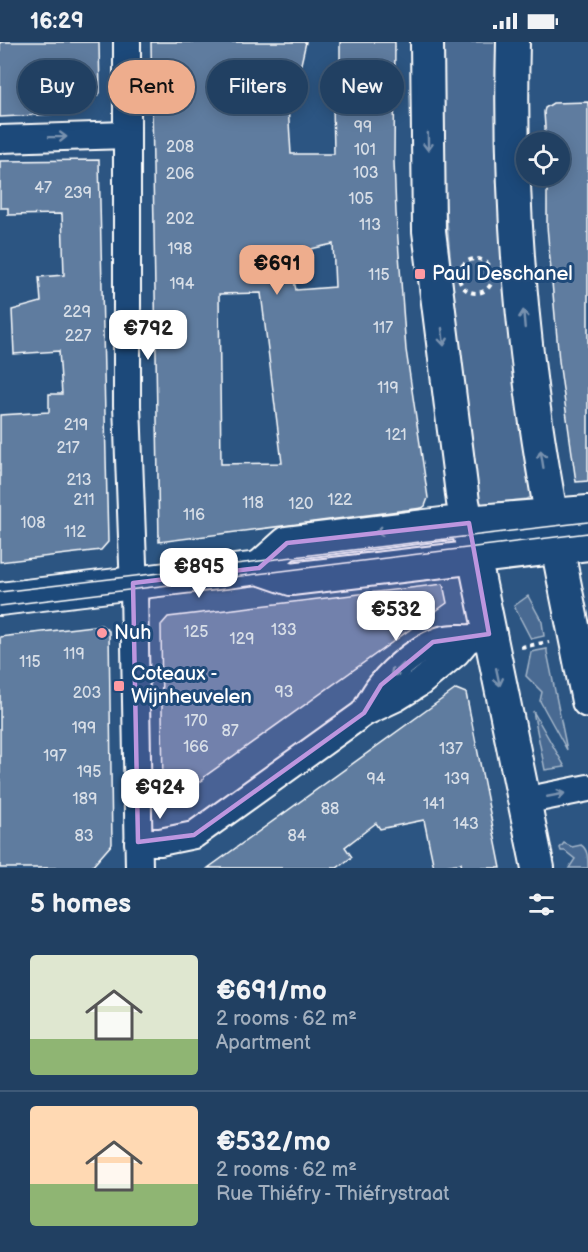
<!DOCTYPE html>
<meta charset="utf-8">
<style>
body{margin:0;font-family:"Balsamiq Sans",sans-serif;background:#2d4b6b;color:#f1f3f6;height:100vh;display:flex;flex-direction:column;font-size:22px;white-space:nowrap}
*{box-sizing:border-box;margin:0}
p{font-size:20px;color:#a2afbe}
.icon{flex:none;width:33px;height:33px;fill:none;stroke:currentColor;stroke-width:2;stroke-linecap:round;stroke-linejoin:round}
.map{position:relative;height:826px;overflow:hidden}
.side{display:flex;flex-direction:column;background:#214062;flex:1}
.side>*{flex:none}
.guide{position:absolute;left:18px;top:18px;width:552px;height:54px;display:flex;gap:12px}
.controls{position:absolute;left:516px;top:90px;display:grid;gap:12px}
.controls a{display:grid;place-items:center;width:54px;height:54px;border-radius:50%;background:#214062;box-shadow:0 3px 15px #0003,0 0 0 2px #3e5977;font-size:30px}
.price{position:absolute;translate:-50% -51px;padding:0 14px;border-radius:12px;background:#fff;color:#222;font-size:20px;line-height:39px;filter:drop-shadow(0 2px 3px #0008)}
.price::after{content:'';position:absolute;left:50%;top:36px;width:18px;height:14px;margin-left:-9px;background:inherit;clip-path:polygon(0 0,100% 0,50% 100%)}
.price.selected{background:#eead8d;color:#111}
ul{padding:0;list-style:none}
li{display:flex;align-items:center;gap:18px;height:150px;padding:0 30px}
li+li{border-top:2px solid #3e5977}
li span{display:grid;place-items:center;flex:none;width:168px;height:120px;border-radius:6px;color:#555}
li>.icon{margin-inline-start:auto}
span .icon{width:72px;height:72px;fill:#fffc;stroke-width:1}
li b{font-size:26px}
h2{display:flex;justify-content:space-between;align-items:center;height:72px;padding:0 30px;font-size:26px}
.chip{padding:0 21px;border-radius:27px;background:#214062;box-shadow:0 3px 15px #0003,0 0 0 2px #3e5977;font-size:21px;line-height:54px}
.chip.selected{background:#eead8d;color:#111}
.status{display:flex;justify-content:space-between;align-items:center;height:42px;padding:0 30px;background:#214062;direction:ltr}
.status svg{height:16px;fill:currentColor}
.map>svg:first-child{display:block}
.green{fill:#486b92;stroke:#a4b5c8;stroke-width:1.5}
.building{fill:#5e7c9f;stroke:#fff;stroke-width:1.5;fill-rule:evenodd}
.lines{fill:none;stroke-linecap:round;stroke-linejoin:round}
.service-casing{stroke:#fff;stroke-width:18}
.minor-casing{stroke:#fff;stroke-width:30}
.tertiary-casing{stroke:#fff;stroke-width:36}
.path{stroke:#fff;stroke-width:4;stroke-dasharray:4.5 4.5;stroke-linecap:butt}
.service{stroke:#1f4a7a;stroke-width:14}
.minor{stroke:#1f4a7a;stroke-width:26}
.tertiary{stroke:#1f4a7a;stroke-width:32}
.tram{stroke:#fff;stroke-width:1.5}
.oneway{stroke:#7992af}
.marked{fill:#bd96df;fill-opacity:0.2;stroke:#bd96df;stroke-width:4.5;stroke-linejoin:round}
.poi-dot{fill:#ff9aa2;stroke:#1f4a7a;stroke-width:2}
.labels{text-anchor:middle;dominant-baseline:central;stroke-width:6;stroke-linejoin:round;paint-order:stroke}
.number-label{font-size:16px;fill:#d7dee7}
.poi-label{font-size:20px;fill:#fff;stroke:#1f4a7a;text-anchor:start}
</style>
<div class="status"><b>16:29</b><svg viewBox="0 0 49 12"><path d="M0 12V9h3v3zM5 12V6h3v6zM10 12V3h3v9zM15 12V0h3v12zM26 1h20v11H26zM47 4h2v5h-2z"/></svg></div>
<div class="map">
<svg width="588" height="826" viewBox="0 0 588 826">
<rect width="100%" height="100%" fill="#2c5582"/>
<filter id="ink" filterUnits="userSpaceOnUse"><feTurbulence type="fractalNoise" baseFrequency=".0167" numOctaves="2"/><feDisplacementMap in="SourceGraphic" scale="12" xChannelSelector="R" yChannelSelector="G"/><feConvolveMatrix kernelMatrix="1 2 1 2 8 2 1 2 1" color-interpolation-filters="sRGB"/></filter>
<g filter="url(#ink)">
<g class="green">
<path d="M438 0H499V175L518 367 527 434H534L535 453 527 457 482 462C471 451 467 374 464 355 452 237 439 119 438 0Z"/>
<path d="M528 554 542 580 544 594 531 597 514 564Z"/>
<path d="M547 607V610L567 708 540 659 542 650 526 634 531 610Z"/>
<path d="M533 669 565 725 545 728Z"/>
<path d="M564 801 572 805 581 803C588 807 588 817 588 826H569L575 817 565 809H561L560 806Z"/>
</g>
<g class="building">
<path d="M0 0H99L100 51 78 71 0 75Z"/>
<path d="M151 0H306L301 22 287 48 291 112H334L333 60H336V46H340V0H395L394 119 396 171 406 308 428 456 425 464 422 466 159 500ZM333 202 335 245 296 248 288 212ZM261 251 282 421 221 422 219 252Z"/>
<path d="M588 60V439L576 440 559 319 547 184V134H560V100H546L544 70 545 66 553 61Z"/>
<path d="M99 118 108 500 101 508 0 520V373L49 370V352H62L59 309 14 312 12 268 41 260 39 235 64 233 62 172 8 173V166H0V119Z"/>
<path d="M443 542 447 561 204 735V737L174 758 163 754 161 583 168 575Z"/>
<path d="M101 583 109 589 112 802 91 826H0V595Z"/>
<path d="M456 647 466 651 501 826H462L461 821 434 826 424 778 380 787 376 781 345 805 352 815 337 826H208Z"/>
</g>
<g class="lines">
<g class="service-casing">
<path id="service" d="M480 499 588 485"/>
</g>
<g class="minor-casing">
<g id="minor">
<path d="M127 0V363L134 548 139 826"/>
<path d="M0 97 127 93"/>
<path d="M364 671C369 662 374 651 381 643 394 626 425 601 445 597 456 594 467 598 478 595"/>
<path d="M524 759 588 746"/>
<path d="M138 800H160L194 793 364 671 396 656 420 641 456 611 467 598"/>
</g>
</g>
<g class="tertiary-casing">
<g id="tertiary">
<path d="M427 0 429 189 463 460 538 826"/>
<path d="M513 0C510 112 516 225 530 336 543 445 567 552 588 659"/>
<path d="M259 526 287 501 442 482 588 470"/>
<path d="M0 557 259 526 291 537 588 502"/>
</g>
</g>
<g class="path">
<circle cx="476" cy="234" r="17"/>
<path d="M521 605 549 600"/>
</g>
<use href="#service" class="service"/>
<use href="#minor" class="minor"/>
<use href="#tertiary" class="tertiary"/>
<g class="tram">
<path d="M0 550 588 480"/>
<path d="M0 564 588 491"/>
</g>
</g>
<defs><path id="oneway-shaft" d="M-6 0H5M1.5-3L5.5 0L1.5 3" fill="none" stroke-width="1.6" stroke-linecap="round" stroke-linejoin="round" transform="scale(1.5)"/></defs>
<g class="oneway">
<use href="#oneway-shaft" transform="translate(58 95) rotate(-1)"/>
<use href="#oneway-shaft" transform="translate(428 100) rotate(89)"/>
<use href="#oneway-shaft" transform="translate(524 277) rotate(-95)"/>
<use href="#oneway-shaft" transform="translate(443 295) rotate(83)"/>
<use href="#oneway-shaft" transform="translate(542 417) rotate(-99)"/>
<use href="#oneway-shaft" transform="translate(384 489) rotate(173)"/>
<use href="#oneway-shaft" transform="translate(397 628) rotate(137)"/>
<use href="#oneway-shaft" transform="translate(498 635) rotate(78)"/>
<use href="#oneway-shaft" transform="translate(556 753) rotate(-11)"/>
</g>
</g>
<path class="marked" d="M469 481 489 592 433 600 381 643 364 671 194 793 138 800 133 541 259 526 287 501Z"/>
<g class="poi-dot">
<rect x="414" y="226" width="12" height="12" rx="3"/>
<circle cx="102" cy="591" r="6"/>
<rect x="113" y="638" width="12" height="12" rx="3"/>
</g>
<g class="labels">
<g class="number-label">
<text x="363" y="85">99</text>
<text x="180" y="105">208</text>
<text x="365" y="108">101</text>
<text x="366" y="131">103</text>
<text x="180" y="132">206</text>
<text x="43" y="146">47</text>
<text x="78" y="151">239</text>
<text x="361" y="157">105</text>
<text x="180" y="177">202</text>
<text x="370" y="183">113</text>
<text x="180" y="207">198</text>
<text x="379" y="233">115</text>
<text x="182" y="242">194</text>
<text x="77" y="270">229</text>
<text x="383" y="286">117</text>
<text x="78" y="294">227</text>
<text x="388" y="346">119</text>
<text x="76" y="383">219</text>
<text x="396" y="393">121</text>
<text x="68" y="406">217</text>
<text x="79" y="438">213</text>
<text x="84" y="458">211</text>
<text x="340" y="458">122</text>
<text x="253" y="461">118</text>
<text x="301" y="462">120</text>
<text x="194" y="473">116</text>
<text x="33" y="481">108</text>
<text x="75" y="490">112</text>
<text x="284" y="588">133</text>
<text x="196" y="590">125</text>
<text x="242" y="597">129</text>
<text x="74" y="612">119</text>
<text x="30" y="620">115</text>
<text x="284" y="650">93</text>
<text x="87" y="651">203</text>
<text x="196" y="679">170</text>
<text x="84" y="686">199</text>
<text x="230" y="689">87</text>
<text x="196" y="705">166</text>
<text x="451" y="707">137</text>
<text x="55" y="714">197</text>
<text x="89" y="730">195</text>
<text x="376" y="737">94</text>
<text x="457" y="737">139</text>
<text x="85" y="757">189</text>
<text x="434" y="762">141</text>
<text x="330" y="767">88</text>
<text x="466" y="782">143</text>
<text x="84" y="794">83</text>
<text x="297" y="794">84</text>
</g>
<g class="poi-label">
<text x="432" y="232">Paul Deschanel</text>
<text x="114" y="591">Nuh</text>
<text x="131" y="632">Coteaux -<tspan x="131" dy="23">Wijnheuvelen</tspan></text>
</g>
</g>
</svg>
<div class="controls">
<a><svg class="icon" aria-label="locate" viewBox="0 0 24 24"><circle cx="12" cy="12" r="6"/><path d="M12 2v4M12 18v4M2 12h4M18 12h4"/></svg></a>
</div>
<b class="price selected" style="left:277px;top:254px">€691</b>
<b class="price" style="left:148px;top:319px">€792</b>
<b class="price" style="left:199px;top:557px">€895</b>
<b class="price" style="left:396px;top:600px">€532</b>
<b class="price" style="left:160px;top:778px">€924</b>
<div class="guide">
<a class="chip">Buy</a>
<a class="chip selected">Rent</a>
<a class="chip">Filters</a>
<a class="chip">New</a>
</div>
</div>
<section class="side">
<h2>5 homes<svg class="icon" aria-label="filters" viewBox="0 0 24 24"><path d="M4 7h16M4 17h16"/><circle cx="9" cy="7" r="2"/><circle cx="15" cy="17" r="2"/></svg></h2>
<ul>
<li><span style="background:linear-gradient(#dfe7d0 70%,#8fb573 0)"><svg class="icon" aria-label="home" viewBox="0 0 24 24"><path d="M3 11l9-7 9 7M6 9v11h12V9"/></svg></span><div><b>€691/mo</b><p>2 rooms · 62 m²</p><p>Apartment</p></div></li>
<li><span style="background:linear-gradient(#ffd9b3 65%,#8fb573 0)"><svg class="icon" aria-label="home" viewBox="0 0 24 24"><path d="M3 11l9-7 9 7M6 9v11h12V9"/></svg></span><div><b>€532/mo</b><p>2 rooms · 62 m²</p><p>Rue Thiéfry - Thiéfrystraat</p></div></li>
</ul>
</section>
